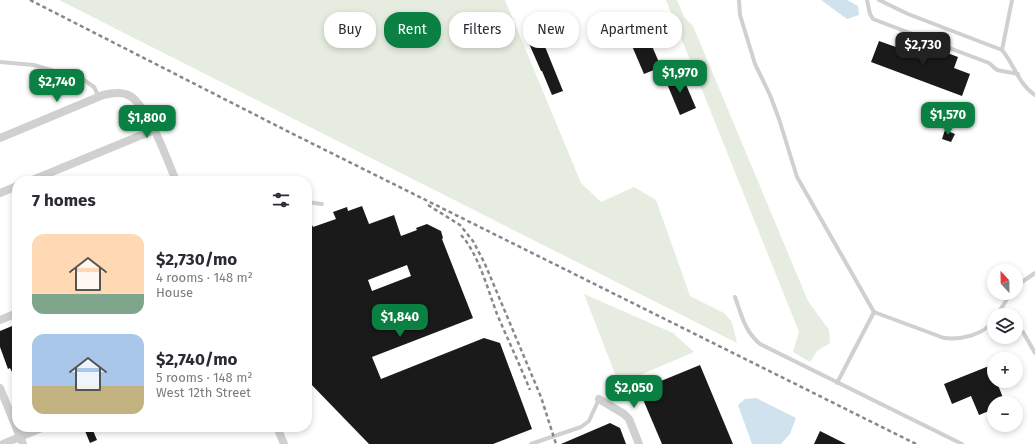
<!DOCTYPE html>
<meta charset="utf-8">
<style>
body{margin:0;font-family:"Fira Sans",sans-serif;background:#f7f7f7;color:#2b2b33;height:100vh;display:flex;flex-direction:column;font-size:15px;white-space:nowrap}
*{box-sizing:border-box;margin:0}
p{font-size:13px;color:#7c7c81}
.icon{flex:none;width:22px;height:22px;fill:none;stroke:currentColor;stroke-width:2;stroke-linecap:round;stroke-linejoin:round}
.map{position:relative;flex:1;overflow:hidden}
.side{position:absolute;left:12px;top:176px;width:300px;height:256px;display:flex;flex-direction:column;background:#fff;border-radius:16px;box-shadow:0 2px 6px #0003}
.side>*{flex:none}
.banner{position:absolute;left:324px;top:12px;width:380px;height:36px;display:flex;gap:8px}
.needle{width:26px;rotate:338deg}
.fabs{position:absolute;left:987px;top:264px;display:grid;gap:8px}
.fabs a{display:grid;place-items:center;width:36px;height:36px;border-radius:50%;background:#fff;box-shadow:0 2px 6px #0003;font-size:20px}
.price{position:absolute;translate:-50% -34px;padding:0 9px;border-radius:8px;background:#0b8043;color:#fff;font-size:13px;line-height:26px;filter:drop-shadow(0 1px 2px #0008)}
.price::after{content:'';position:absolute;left:50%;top:24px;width:12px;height:9px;margin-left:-6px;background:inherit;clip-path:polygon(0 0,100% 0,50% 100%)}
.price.current{background:#222;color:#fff}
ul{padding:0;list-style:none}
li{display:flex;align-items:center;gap:12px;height:100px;padding:0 20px}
li span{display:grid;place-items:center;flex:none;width:112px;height:80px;border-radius:12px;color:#555}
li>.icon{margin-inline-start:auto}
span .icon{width:48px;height:48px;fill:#fffc;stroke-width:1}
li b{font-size:17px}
h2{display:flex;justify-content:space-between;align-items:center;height:48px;padding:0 20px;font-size:17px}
.tag{padding:0 14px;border-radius:16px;background:#fff;box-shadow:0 2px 6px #0003;font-size:14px;line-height:36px}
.tag.current{background:#0b8043;color:#fff}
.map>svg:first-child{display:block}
.green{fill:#e6ecdf}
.water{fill:#cfe2ee}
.building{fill:#1a1a1a;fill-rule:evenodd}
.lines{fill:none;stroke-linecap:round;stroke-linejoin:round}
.lane{stroke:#d0d0d0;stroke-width:4}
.street{stroke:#d0d0d0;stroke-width:8}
.rail{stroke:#888;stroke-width:2.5;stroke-dasharray:4 3;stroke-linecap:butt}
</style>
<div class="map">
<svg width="1035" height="444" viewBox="0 0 1035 444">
<rect width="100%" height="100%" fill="#fff"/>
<g class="green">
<path d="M59 0H505L581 183 601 202 634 187 656 200 690 296 724 313 732 322 737 343Z"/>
<path d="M666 0H677L684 17 693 26 808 301 829 330 830 343 817 351 810 362 793 352 799 332Z"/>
<path d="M584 294 673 333 694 352 619 384Z"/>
</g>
<g class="water">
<path d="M821 0H847L858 6 859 15 847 19Z"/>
<path d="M756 398 796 418 790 434 781 444H752L738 405 745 399Z"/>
</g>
<g class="building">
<path d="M537 27 563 91 552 95 542 71H541L524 32Z"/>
<path d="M649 39 661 67 644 74 632 46Z"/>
<path d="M879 41 910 52 915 41 958 57 954 68 970 74 962 96 871 62Z"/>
<path d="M681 73 696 108 680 115 665 79Z"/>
<path d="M945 130 955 134 951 142 942 139Z"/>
<path d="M362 206 369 224 394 215 401 236 417 230 416 228 427 224 441 231 443 238 442 239 473 318 372 357 381 379 484 338 500 343 532 429 493 444H369L307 380V214L313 227 336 219 333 212 347 207 348 211ZM407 265 411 276 372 291 368 280Z"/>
<path d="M17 324V370L12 372 10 368 8 369 0 347V331Z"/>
<path d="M994 364V381H1008L998 385 1005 403H994V409L979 415 971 396 952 404 944 384Z"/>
<path d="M700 365 733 444H662L639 390Z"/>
<path d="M610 423 620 428 626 444H561Z"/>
<path d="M92 428 97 440 90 443 85 431Z"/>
<path d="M820 431 846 444H814Z"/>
</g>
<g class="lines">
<g class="lane">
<path d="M739 0 740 15 755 64 770 95 779 119 797 177 874 312 944 338C961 340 984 335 994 320"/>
<path d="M867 0 870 14 873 19 989 63 997 70 1018 74"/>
<path d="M879 0 908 14 1002 50C1014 64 1019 85 1035 95"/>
<path d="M1002 50 1012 0"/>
<path d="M0 62 34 65 84 80 94 87 99 97"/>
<path d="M307 202 322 204"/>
<path d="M1016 286 1035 273"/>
<path d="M735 297C742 316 744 330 760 344L962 444"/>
<path d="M997 315 1011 293"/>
<path d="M1023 332 1035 353"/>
<path d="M837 383 874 312"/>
<path d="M531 444 581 427 589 421 599 399"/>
</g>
<g class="street">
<path d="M0 138 103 95C111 93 122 91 130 96 149 108 167 159 176 181"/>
<path d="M30 181 154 130"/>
<path d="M0 193 17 186"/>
<path d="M0 320 17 313"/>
<path d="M0 388 23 444"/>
<path d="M599 399 624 414 629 419 639 444"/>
<path d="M277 427 284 444"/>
<path d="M3 444 44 427"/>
</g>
<g class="rail">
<path d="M30 0 291 133 916 444"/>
<path d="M428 205 460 225 473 241 485 264 541 397 556 444"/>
<path d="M461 235C478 253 488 290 497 314 508 340 520 365 530 390"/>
</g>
</g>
</svg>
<div class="fabs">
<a><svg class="needle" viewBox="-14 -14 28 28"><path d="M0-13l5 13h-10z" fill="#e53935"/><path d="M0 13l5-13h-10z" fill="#7c7c81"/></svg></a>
<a><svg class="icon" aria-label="layers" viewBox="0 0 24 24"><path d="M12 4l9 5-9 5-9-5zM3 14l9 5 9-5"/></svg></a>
<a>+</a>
<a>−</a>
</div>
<b class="price current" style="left:923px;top:66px">$2,730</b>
<b class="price" style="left:680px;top:94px">$1,970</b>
<b class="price" style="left:57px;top:103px">$2,740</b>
<b class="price" style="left:948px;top:136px">$1,570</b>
<b class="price" style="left:147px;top:139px">$1,800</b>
<b class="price" style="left:400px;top:338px">$1,840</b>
<b class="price" style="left:634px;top:409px">$2,050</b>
<div class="banner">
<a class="tag">Buy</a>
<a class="tag current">Rent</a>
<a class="tag">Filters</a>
<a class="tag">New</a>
<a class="tag">Apartment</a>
</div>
<section class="side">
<h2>7 homes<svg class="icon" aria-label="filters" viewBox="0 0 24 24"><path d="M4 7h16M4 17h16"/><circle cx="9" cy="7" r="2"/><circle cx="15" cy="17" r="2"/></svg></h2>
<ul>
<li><span style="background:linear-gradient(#ffd9b3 75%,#7fa58c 0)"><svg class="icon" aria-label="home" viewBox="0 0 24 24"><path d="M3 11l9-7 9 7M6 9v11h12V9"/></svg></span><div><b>$2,730/mo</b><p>4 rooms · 148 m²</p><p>House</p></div></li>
<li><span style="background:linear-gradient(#a9c7e8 65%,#c2b280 0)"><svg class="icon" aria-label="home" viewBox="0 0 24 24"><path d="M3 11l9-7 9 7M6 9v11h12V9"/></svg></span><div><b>$2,740/mo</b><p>5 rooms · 148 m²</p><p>West 12th Street</p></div></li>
</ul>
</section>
</div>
